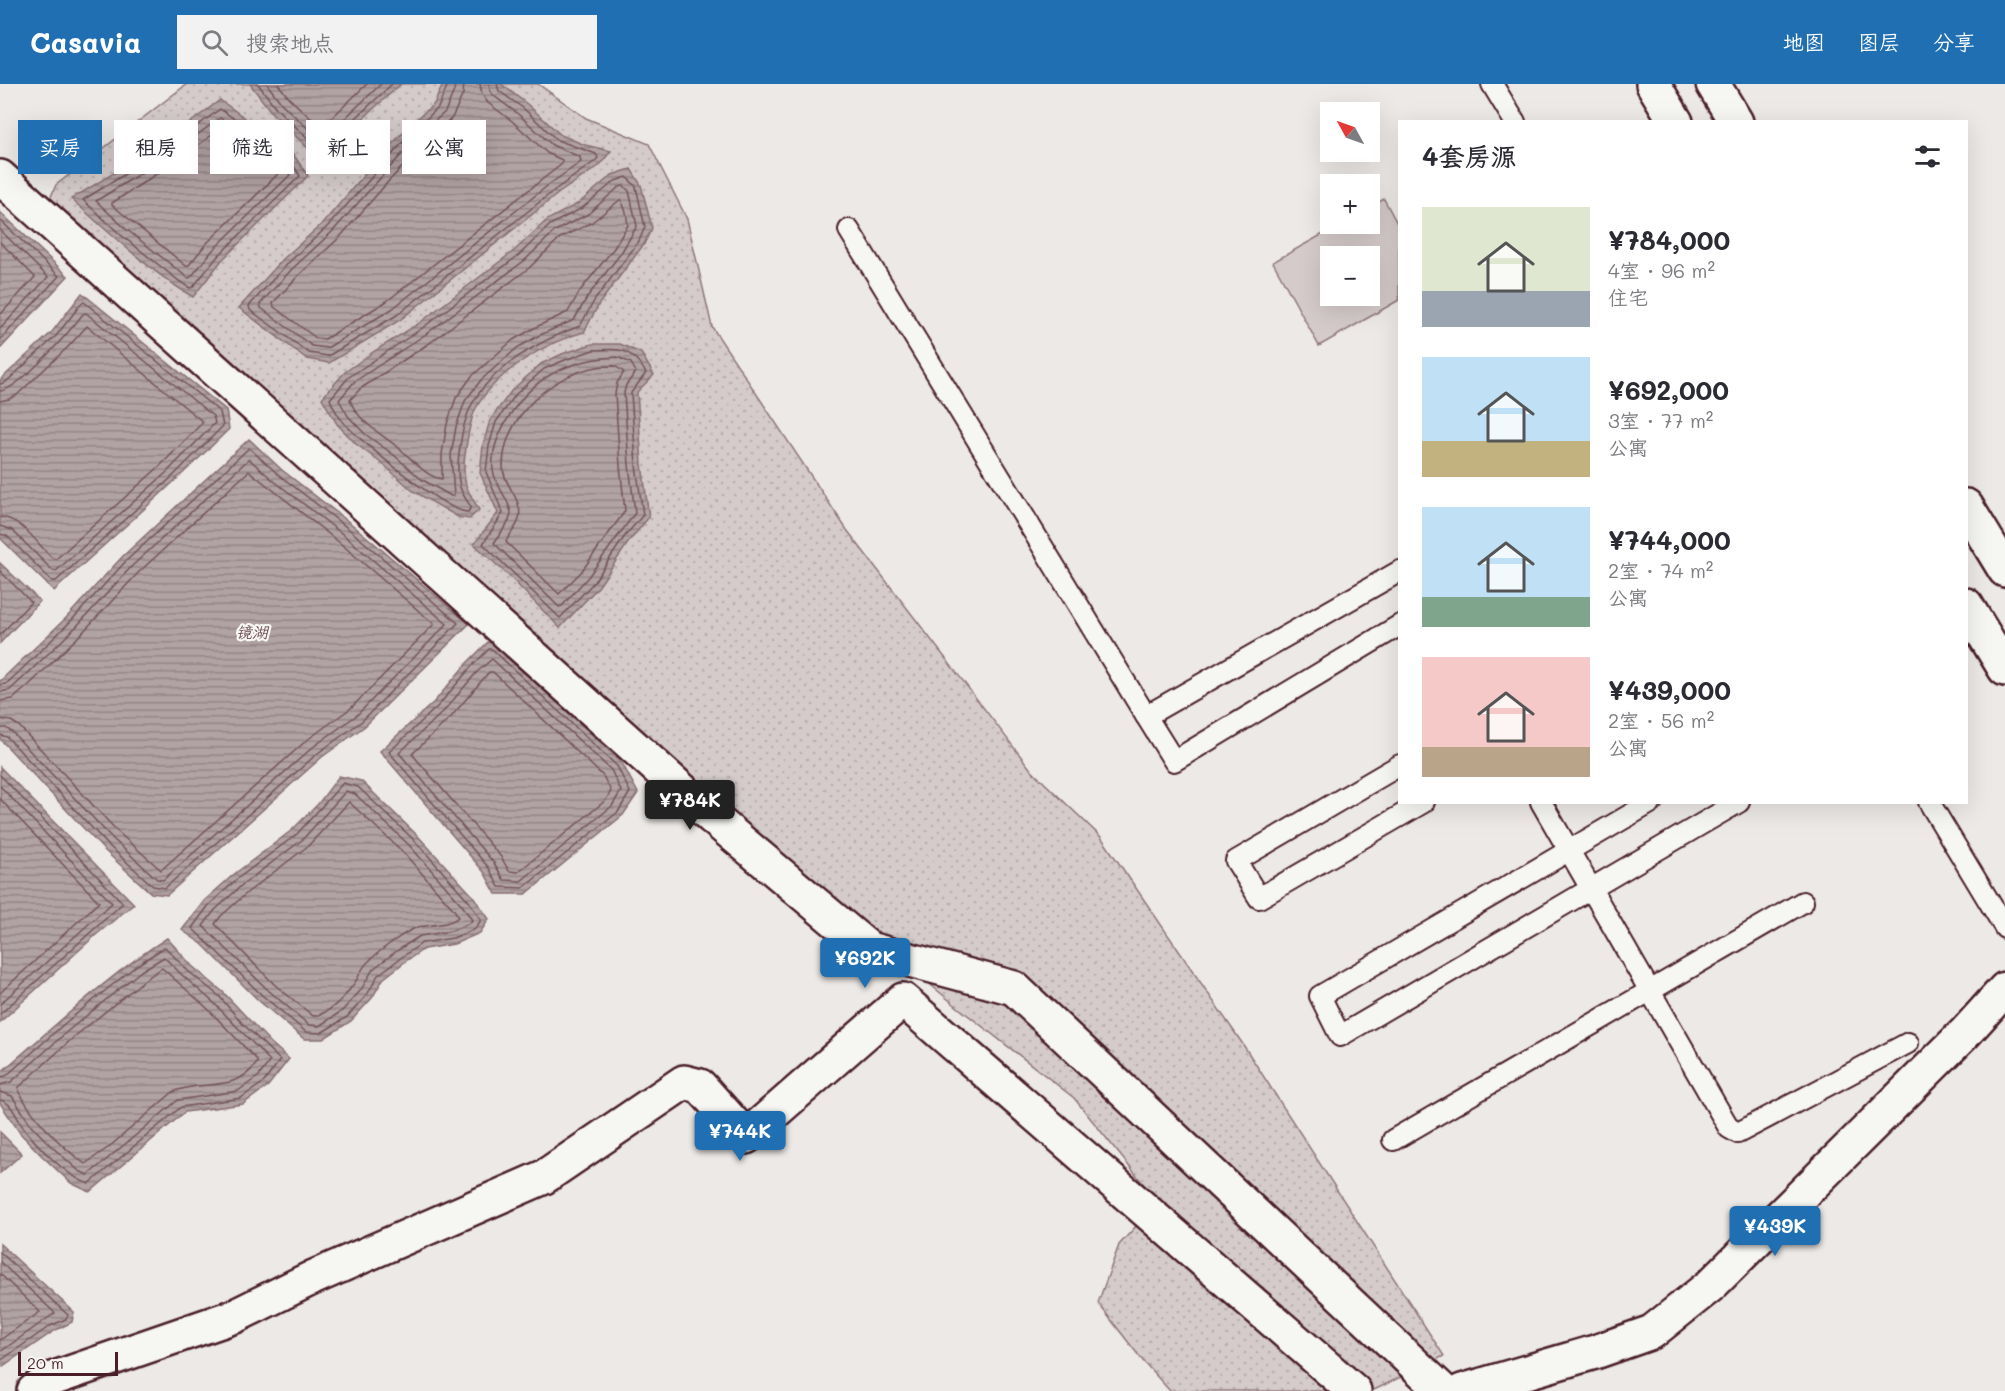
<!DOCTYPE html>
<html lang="zh">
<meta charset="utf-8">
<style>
body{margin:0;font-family:Mali,"LXGW WenKai TC",sans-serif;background:#f2f2f3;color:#2b2b33;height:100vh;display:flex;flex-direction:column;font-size:22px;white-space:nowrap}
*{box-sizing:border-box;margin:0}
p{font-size:20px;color:#7c7c81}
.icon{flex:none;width:33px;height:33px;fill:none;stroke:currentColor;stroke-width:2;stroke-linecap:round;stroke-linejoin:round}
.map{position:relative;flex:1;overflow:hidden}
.drawer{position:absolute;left:1398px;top:36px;width:570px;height:684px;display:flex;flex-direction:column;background:#fff;border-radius:0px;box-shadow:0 6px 24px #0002}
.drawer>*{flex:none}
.guide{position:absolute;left:18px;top:36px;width:570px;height:54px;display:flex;gap:12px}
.needle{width:39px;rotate:310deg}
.tools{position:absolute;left:1320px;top:18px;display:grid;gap:12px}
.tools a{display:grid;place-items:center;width:60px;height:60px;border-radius:0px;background:#fff;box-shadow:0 6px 24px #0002;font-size:30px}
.scale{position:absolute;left:18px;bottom:15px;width:100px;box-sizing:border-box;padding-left:6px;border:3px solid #4a1f2b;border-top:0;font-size:16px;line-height:21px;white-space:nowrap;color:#4a1f2b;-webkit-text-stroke:4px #f6f6f2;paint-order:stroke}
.price{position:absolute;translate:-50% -51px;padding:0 14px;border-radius:6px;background:#1f6fb2;color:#fff;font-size:20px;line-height:39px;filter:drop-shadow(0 2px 3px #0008)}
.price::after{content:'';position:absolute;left:50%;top:36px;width:18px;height:14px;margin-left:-9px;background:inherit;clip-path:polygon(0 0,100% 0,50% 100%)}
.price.selected{background:#222;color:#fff}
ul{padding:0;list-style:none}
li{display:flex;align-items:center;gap:18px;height:150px;padding:0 24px}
li span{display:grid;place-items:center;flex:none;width:168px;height:120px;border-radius:0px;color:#555}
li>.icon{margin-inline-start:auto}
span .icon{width:72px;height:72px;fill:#fffc;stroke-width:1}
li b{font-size:26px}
h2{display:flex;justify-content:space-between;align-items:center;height:72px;padding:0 24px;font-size:26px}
.chip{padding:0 21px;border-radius:0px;background:#fff;box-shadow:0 6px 24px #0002;font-size:21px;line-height:54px}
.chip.selected{background:#1f6fb2;color:#fff}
header{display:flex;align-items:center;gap:36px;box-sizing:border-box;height:84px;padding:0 30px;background:#1f6fb2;color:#fff}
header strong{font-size:28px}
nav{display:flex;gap:33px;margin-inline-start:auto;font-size:21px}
.search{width:420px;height:54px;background:#f2f2f3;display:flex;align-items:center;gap:15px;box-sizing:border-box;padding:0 21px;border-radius:0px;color:#7c7c81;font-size:22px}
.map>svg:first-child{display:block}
.grass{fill:url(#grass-dots);stroke:#8f757a;stroke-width:1.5}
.pitch{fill:#d4cbca;stroke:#8f757a;stroke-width:1.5;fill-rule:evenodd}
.water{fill:url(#water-rules);stroke:#886e73;stroke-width:1.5}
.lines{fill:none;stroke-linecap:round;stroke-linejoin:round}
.shore{stroke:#73535b;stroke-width:1.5}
.service-casing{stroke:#4a1f2b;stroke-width:24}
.minor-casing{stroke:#4a1f2b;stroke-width:38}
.primary-casing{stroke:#4a1f2b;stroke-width:38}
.service{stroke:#f6f6f2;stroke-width:20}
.minor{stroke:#f6f6f2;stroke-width:33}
.primary{stroke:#f6f6f2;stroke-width:33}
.labels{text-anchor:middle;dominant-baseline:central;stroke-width:4.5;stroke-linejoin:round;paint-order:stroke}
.water-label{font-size:16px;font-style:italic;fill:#6e4d55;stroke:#f6f6f2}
</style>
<header>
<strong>Casavia</strong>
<div class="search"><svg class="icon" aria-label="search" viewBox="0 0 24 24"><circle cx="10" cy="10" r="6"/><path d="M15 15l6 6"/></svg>搜索地点</div>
<nav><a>地图</a><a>图层</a><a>分享</a></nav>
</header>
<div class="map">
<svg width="2005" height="1307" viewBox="0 0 2005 1307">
<defs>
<pattern id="grass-dots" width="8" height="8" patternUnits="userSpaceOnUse" patternTransform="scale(1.5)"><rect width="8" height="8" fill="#d4cbca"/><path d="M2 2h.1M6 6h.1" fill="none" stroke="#b8aeae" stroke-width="1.8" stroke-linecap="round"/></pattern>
<pattern id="water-rules" width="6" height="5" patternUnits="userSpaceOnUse" patternTransform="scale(1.5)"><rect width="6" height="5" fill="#b1a2a3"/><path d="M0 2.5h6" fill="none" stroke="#928385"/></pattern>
</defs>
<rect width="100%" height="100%" fill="#ece9e6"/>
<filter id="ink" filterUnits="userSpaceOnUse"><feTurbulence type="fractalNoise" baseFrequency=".0167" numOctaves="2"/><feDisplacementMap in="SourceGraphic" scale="12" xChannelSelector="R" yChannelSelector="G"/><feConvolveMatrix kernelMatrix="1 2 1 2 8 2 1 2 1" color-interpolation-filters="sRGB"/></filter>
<g filter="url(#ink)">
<path class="grass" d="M187 0H538L586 34 649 60 687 135 712 243 847 446 1032 687 1101 753 1242 959 1444 1272 1372 1307H1170L1143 1277 1098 1219 1119 1161 1158 1118 1074 1014 960 925 763 763 49 117 56 101Z"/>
<path class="pitch" d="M1384 115 1399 143V216L1319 262 1273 178 1341 140H1370V123ZM1330 172H1370V212H1330Z"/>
<g class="water">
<path d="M250 0H401L372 26 321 77 272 29Z"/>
<path d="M443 0H501L527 20 561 51 585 61 611 67 599 82 559 109 400 236 329 279 307 275 239 224 283 175 323 139 370 84 410 41 434 20Z"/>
<path d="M220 16 291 67 308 92 222 176 193 213C148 186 110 149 71 115L165 58Z"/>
<path d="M631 85 641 101 652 144 644 160 599 220 584 248C546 258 496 288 476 324 470 336 468 351 466 364 464 375 463 391 466 401 468 409 475 418 479 426L469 435 458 433 413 407 385 382 356 360 337 340 322 314 345 288 373 268 418 240 515 166 547 136 579 119 612 91Z"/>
<path d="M0 128 68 192 0 265Z"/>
<path d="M82 209 226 326 229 345C173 401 112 453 54 507L0 454V296L52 248Z"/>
<path d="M592 260H620L641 269 654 291 637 308 642 380 649 433 630 456 599 502 560 544 511 494 474 460 498 429 480 389 483 361 490 336 512 306 541 280 562 270Z"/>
<path d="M249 355 282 386 354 442 469 540 365 642 322 673 167 811 151 809 103 765 0 655V597L66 534 123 472Z"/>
<path d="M0 479 40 517 0 559Z"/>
<path d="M491 555 622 679 638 709 623 731 526 810H496L484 788 380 667 434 618 467 579Z"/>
<path d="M0 683 134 820 97 850 0 938Z"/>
<path d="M339 692 361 697 418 752 473 812 489 835 480 849 454 860 424 865 406 877 383 895 372 914 351 937 323 955H304L258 916 202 860 182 846 204 817 233 791 292 746 318 720Z"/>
<path d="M167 854 192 882 223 908 271 959 289 975 268 1002 243 1020 185 1028 90 1108 71 1099 41 1071 20 1049 0 1019V989C54 943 106 893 167 854Z"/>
<path d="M0 1048 22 1070 0 1089Z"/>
<path d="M0 1160 74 1228 72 1238 54 1247 0 1284Z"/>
</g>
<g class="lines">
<g class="shore">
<path d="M258 0 277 25 321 67 392 0"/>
<path d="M267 0 282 20 321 57 381 0"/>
<path d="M278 0 289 14 321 44 367 0"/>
<path d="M448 0 438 24 414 46 327 143 287 180 249 222 250 226 309 269 328 272 397 231 556 105 594 78 598 74 596 70 557 56 523 24 499 7 497 0"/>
<path d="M455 0 454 7 445 28 419 51 332 148 292 185 260 220 261 224 312 262 327 264 392 225 551 99 581 78 580 73 552 61 518 30 494 12 490 7 489 0"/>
<path d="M464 0 463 10 452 34 426 58 387 99 339 154 299 191 273 219 274 223 316 254 325 255 387 217 562 80V76L547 69 512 37 488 19 482 10 480 0"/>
<path d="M220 25 287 71 300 92 218 172 193 203 190 204 179 197 121 151 83 116 169 63Z"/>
<path d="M220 34 281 77 290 91 212 167 191 193 188 194 126 145 96 117 173 69Z"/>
<path d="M220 45 274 83 278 90 206 160 189 181 186 182 112 121V119L178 76Z"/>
<path d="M627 93 636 103 645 143 639 157 594 217 580 242C541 256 491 283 471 322 465 334 462 348 460 362 458 374 457 391 460 403 462 410 467 417 471 423L468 428C447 429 360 357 344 339 338 332 333 323 330 315L349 293 421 245 519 171 550 141 582 124 615 97Z"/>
<path d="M624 102 629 107 637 142 621 169 588 212 574 236 540 251 517 264 481 296 465 317 456 343 451 371 454 412H451L421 395 394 371 365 350 348 332 339 316 354 298 426 250 524 177 555 147 588 130 619 103Z"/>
<path d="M621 115 626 128 628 141 614 164 580 207 568 228 536 243 513 256 472 292 456 314 447 340 442 370V395C426 393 412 375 400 365 383 351 358 338 350 316L360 305 431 258 529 184 560 154 591 139Z"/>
<path d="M0 136 59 192 0 256"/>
<path d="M0 146 48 193 0 245"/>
<path d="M0 158 35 193 0 231"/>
<path d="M593 266C620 265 631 263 646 289L631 309 636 381 643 431 625 452 594 498 560 534 483 460 503 429 486 388 489 362 496 338 516 310 544 285 565 276Z"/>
<path d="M617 273 631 279 636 288 626 301 624 309 629 381 635 429 588 493 562 522 559 523 494 459 509 437 511 429C509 414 495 402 493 386 489 352 522 307 550 291 571 279 593 274 617 273Z"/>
<path d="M615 282 624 288 617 299 615 310 620 382 625 427 581 488 559 510 506 458C509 450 517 444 519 435 524 416 503 401 503 383 503 334 550 291 597 283 603 282 609 282 615 282Z"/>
<path d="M0 300 6 298 56 252 81 220 84 218 220 328 223 342 171 394 56 497H52L7 452 0 450"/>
<path d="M0 307C19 306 70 247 83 230L86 229 213 332 215 339 166 389 56 487 52 486 12 446 0 442"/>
<path d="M0 317 9 315 17 311 68 263 87 242 203 338 160 382 56 475 52 474C38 460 21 434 0 433"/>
<path d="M0 487 31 518 0 551"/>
<path d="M492 565 617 682 630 708 618 728 523 804 499 803 489 784 389 668 438 622 471 583 489 565Z"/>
<path d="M492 575 611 686 621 707 612 722 521 797 504 796 494 779 399 669 443 628 477 588Z"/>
<path d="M489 588H493L603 692 611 707 606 716 518 788 509 787 501 773 412 670 451 633Z"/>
<path d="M0 601 6 600 19 588 70 538 127 476 249 364 279 391 350 446 458 539 362 637 318 669 165 804 153 802 108 761 7 653 0 651"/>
<path d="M0 608 10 606 24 593 76 543 132 482 249 375 274 397 345 452 447 540 357 631 313 663 163 796 157 795 113 755 12 648 6 644H0"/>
<path d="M0 617 13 615 30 600 82 549 139 488 249 387 340 459 434 540 351 624 307 656 161 786 119 749 19 642 11 637 0 635"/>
<path d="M0 691 123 819 0 930"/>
<path d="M343 699 358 703 414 756 468 816 481 836 475 845 453 854 422 859 402 873 378 891 367 911 347 933 321 949 306 948 263 912 192 844 209 821 237 795 297 750Z"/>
<path d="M0 702 112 819 0 920"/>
<path d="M346 707 355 710 409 761 462 821 472 836 470 839 451 847 420 852 398 866 373 885 361 906 342 927 319 942 309 941 268 906 203 842 215 826 242 801 302 756Z"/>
<path d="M0 715 99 818 0 909"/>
<path d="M349 718 402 767 455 827 458 833C448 842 432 840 418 843 404 848 379 867 368 878 361 884 359 894 353 901 345 913 328 931 313 932L274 900 215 840 221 832 248 808 308 762Z"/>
<path d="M162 884 207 924 257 976V979C235 1010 202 995 173 1008L109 1063 85 1080C62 1063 29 1031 18 1004L74 953 147 894Z"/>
<path d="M0 993 6 992 64 940 137 881 165 863 188 887 219 912 242 939 280 976 264 998 241 1014 181 1023 89 1100C66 1092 35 1060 21 1040 16 1031 10 1017 0 1016"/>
<path d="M0 1001 11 998 69 946 141 887 164 873 183 892 213 918 270 977 259 992 238 1007 178 1016 88 1091 79 1087 50 1061 31 1041 12 1012 0 1008"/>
<path d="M0 1168 68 1231 66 1235 50 1242 0 1277"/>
<path d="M0 1178 55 1229 0 1268"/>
<path d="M0 1190 40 1228 0 1256"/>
</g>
<g class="service-casing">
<g id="service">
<path d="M1492 0 1515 38"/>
<path d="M849 146 1146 632 1400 487"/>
<path d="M1146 632 1174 677 1400 541"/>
<path d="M1400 681 1236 777 1259 814 1424 718"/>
<path d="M1541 718 1729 1044 1738 1049 1908 959"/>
<path d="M1652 718 1320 912 1340 952 1739 718"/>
<path d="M1929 718 2005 844"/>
<path d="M1393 1056 1803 818"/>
</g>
</g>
<g class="minor-casing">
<g id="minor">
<path d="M0 93 712 733 869 865 1014 904 1443 1307"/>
<path d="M34 1307 49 1296 235 1232 312 1194 544 1093 684 998 700 1002 746 1053 903 916 1354 1307"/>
<path d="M1462 1307 1595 1268 1652 1248 1711 1201 1965 949 2005 905"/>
</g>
</g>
<g class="primary-casing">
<g id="primary">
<path d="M1653 0 1676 38"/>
<path d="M1713 0 1736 38"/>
<path d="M1966 422 2005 486"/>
<path d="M1966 521 2005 585"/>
</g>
</g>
<use href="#service" class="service"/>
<use href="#minor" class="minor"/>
<use href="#primary" class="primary"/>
</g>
</g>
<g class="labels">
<g class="water-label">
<text x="252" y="547">镜湖</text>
</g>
</g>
</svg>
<div class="tools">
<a><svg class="needle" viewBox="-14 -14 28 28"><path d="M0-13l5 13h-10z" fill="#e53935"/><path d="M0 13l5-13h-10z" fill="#7c7c81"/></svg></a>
<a>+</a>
<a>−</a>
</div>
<div class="scale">20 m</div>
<b class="price selected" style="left:690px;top:747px">¥784K</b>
<b class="price" style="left:865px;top:905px">¥692K</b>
<b class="price" style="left:740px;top:1078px">¥744K</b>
<b class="price" style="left:1775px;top:1173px">¥439K</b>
<div class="guide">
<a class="chip selected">买房</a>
<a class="chip">租房</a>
<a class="chip">筛选</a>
<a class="chip">新上</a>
<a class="chip">公寓</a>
</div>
<section class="drawer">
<h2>4套房源<svg class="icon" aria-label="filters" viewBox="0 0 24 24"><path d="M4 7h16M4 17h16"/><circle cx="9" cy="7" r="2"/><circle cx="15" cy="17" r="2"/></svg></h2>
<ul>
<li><span style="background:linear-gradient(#dfe7d0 70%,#9aa5b1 0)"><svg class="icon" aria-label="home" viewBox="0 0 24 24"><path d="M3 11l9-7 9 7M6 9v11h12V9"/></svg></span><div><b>¥784,000</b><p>4室 · 96 m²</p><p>住宅</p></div></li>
<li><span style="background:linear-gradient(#bfe0f5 70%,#c2b280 0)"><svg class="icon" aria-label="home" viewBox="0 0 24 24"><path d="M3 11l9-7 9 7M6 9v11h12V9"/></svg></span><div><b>¥692,000</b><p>3室 · 77 m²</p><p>公寓</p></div></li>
<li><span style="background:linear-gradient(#bfe0f5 75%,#7fa58c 0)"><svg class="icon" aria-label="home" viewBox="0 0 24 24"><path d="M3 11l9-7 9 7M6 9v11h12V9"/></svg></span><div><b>¥744,000</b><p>2室 · 74 m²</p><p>公寓</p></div></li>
<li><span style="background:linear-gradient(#f6c9c9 75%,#b9a48a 0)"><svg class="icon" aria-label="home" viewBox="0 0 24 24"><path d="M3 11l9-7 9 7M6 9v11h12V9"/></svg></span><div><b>¥439,000</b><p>2室 · 56 m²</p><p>公寓</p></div></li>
</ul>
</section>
</div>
